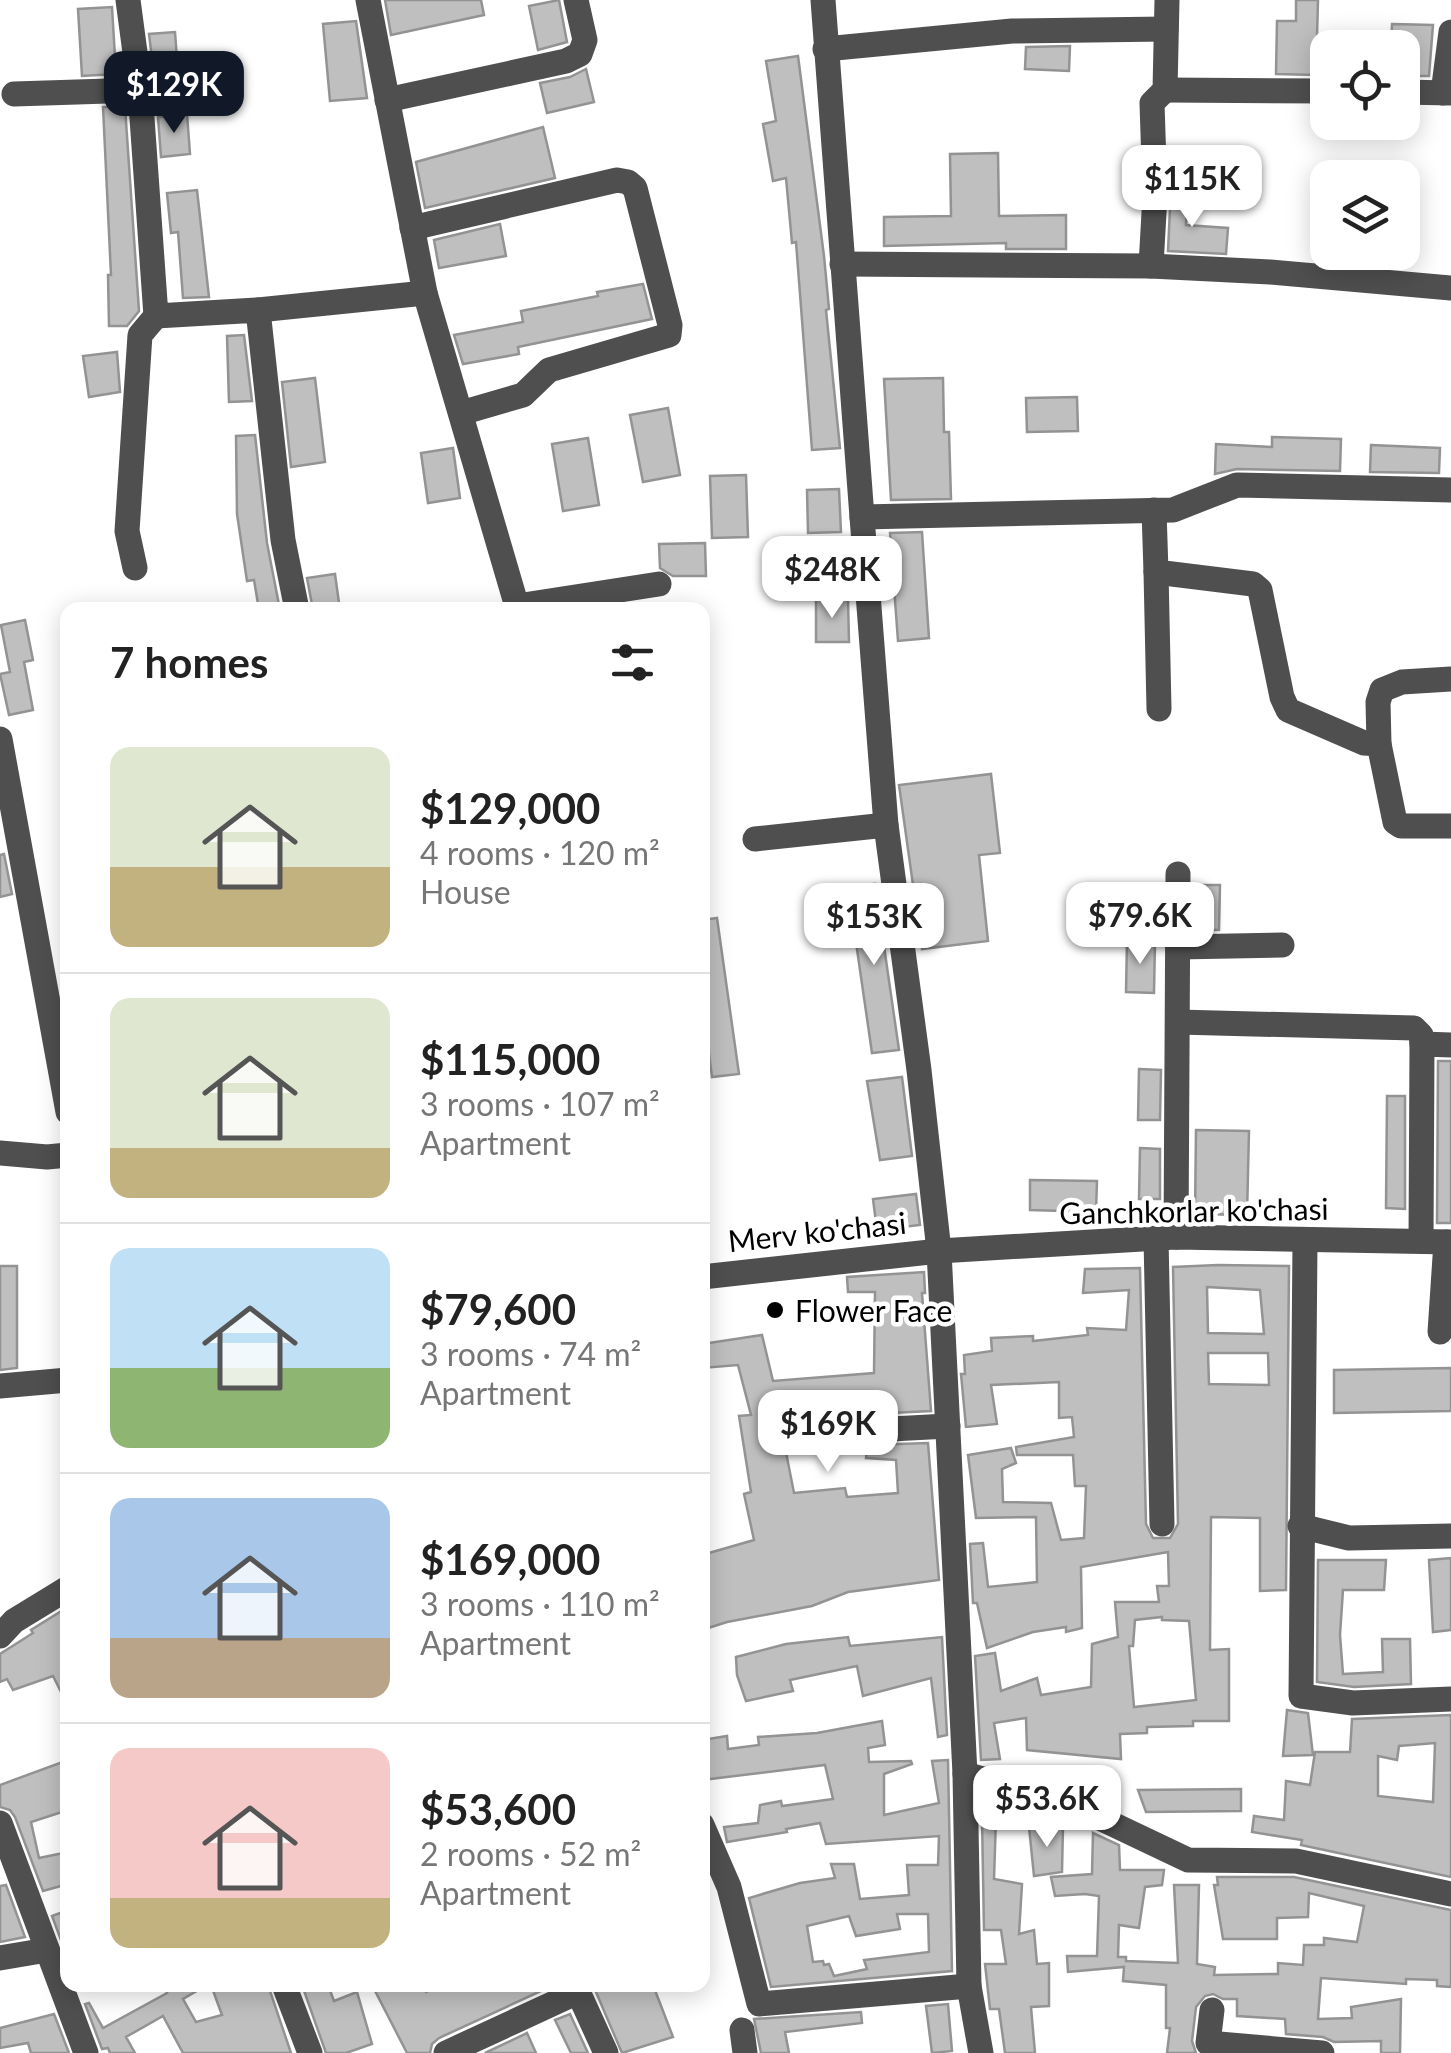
<!DOCTYPE html>
<meta charset="utf-8">
<style>
body{margin:0;font-family:Lato,sans-serif;background:#f6f6f6;color:#222;height:100vh;display:flex;flex-direction:column;font-size:38px;white-space:nowrap}
*{box-sizing:border-box;margin:0}
p{font-size:32px;color:#767676}
.icon{flex:none;width:55px;height:55px;fill:none;stroke:currentColor;stroke-width:2;stroke-linecap:round;stroke-linejoin:round}
.map{position:relative;flex:1;overflow:hidden}
.drawer{position:absolute;left:60px;top:602px;width:650px;height:1390px;display:flex;flex-direction:column;background:#fff;border-radius:20px;box-shadow:0 5px 25px #0003}
.drawer>*{flex:none}
.buttons{position:absolute;left:1310px;top:30px;display:grid;gap:20px}
.buttons a{display:grid;place-items:center;width:110px;height:110px;border-radius:20px;background:#fff;box-shadow:0 5px 25px #0003;font-size:50px}
.price{position:absolute;translate:-50% -85px;padding:0 22px;border-radius:20px;background:#fff;color:#222;font-size:32px;line-height:65px;filter:drop-shadow(0 2px 5px #0008)}
.price::after{content:'';position:absolute;left:50%;top:60px;width:30px;height:22px;margin-left:-15px;background:inherit;clip-path:polygon(0 0,100% 0,50% 100%)}
.price.selected{background:#111827;color:#fff}
ul{padding:0;list-style:none}
li{display:flex;align-items:center;gap:30px;height:250px;padding:0 50px}
li+li{border-top:2px solid #e0e0e0}
li span{display:grid;place-items:center;flex:none;width:280px;height:200px;border-radius:20px;color:#555}
li>.icon{margin-inline-start:auto}
span .icon{width:120px;height:120px;fill:#fffc;stroke-width:1}
li b{font-size:42px}
h2{display:flex;justify-content:space-between;align-items:center;height:120px;padding:0 50px;font-size:42px}
.map>svg:first-child{display:block}
.building{fill:#bfbfbf;stroke:#939393;stroke-width:2.5;fill-rule:evenodd}
.lines{fill:none;stroke-linecap:round;stroke-linejoin:round}
.minor{stroke:#4f4f4f;stroke-width:25}
.poi-dot{fill:#000;stroke:#fff;stroke-width:4}
.labels{text-anchor:middle;dominant-baseline:central;stroke-width:9;stroke-linejoin:round;paint-order:stroke}
.street-label{font-size:30px;fill:#000;stroke:#fff}
.poi-label{font-size:30px;fill:#000;stroke:#fff;text-anchor:start}
</style>
<div class="map">
<svg width="1451" height="2053" viewBox="0 0 1451 2053">
<rect width="100%" height="100%" fill="#fff"/>
<g class="building">
<path d="M385 0H481L484 15 391 35Z"/>
<path d="M559 0 567 42 538 50 529 6Z"/>
<path d="M1296 0H1318L1316 75 1276 74 1277 21H1296Z"/>
<path d="M112 7 116 74 82 76 78 9Z"/>
<path d="M356 21 367 98 330 101 323 24Z"/>
<path d="M1392 24 1433 25 1429 76H1402V48H1391Z"/>
<path d="M175 32 178 72 154 75 149 34Z"/>
<path d="M1070 46 1069 71 1025 69 1026 47Z"/>
<path d="M798 56 824 256 829 309 826 310 840 448 812 450 796 242 792 243 786 178 773 181 763 124 776 121 766 61Z"/>
<path d="M586 69 594 102 547 113 540 83 570 77Z"/>
<path d="M103 107H125L139 311 127 326H109L108 275H111Z"/>
<path d="M187 114 190 154 161 157 158 117Z"/>
<path d="M543 127 555 178 425 208 416 162Z"/>
<path d="M998 153 999 216 1066 215V249H1006V243L884 246V217L951 216 950 154Z"/>
<path d="M1171 187 1188 188 1186 225 1228 228 1226 254 1168 251Z"/>
<path d="M197 190 209 297 183 298 178 232 171 233 167 193Z"/>
<path d="M500 224 506 256 439 268 434 240Z"/>
<path d="M643 284 652 319 518 347 519 354 463 364 454 335 523 322 521 311 598 296 597 292Z"/>
<path d="M244 335 252 401 229 402 227 336Z"/>
<path d="M117 352 120 392 89 397 83 356Z"/>
<path d="M315 378 325 462 291 467 282 382Z"/>
<path d="M943 378 944 432H949L951 499 891 500 884 379Z"/>
<path d="M1077 397 1078 431 1027 432 1026 398Z"/>
<path d="M668 408 680 475 643 482 630 415Z"/>
<path d="M255 435 267 543 280 610H259L254 580 247 581 237 514 236 436Z"/>
<path d="M1272 437 1341 439 1340 471 1237 469 1215 474 1216 444 1272 447Z"/>
<path d="M588 438 599 505 563 511 552 444Z"/>
<path d="M1371 445 1440 448 1439 473 1370 472Z"/>
<path d="M453 448 460 498 428 503 421 453Z"/>
<path d="M746 475 748 537 712 538 710 476Z"/>
<path d="M839 489 841 532 808 533 807 490Z"/>
<path d="M922 532 929 638 898 641 890 533Z"/>
<path d="M705 543 706 576H673L660 568 659 544Z"/>
<path d="M335 574 340 610H313L307 578Z"/>
<path d="M848 599 849 642H816V600Z"/>
<path d="M25 620 33 660 24 662 33 710 9 715 0 674 10 672 1 625Z"/>
<path d="M991 774 1000 853 979 855 988 941 922 949 899 785Z"/>
<path d="M4 854 12 894 0 897V855Z"/>
<path d="M875 884 899 1050 872 1053 848 887Z"/>
<path d="M1194 885H1220L1219 930H1194Z"/>
<path d="M717 918 739 1074 712 1077 702 999V920Z"/>
<path d="M1127 941 1155 942 1154 993 1126 992Z"/>
<path d="M1438 1061H1451V1223H1437Z"/>
<path d="M1139 1069 1161 1070 1160 1120H1138Z"/>
<path d="M902 1077 912 1156 880 1160 867 1081Z"/>
<path d="M1387 1096H1405V1209L1386 1208Z"/>
<path d="M1196 1130 1249 1131 1247 1215 1195 1214Z"/>
<path d="M1140 1148 1160 1149V1199H1139Z"/>
<path d="M1030 1180 1097 1181 1096 1212 1030 1210Z"/>
<path d="M916 1194 920 1225 877 1230 873 1199Z"/>
<path d="M1218 1265 1289 1266 1286 1590 1260 1591V1518L1211 1517 1210 1650 1229 1649V1721H1193V1726L1147 1727V1733L1120 1734 1121 1759 1027 1750 1026 1718 994 1723 1000 1759 981 1760 975 1656 995 1653 1001 1691 1037 1678 1041 1695 1091 1687 1092 1644 1118 1637 1115 1602H1159L1157 1586H1169L1168 1552 1081 1567 1082 1628 1066 1632V1627L1033 1632 987 1648 977 1603H973L970 1544 983 1543 988 1587 1037 1582 1036 1517 976 1518 968 1455 1011 1448 1016 1463 1002 1469 1003 1502 1051 1503 1061 1540 1084 1538 1086 1486H1075L1073 1455H1017L1016 1447 1074 1437 1072 1417 1059 1418V1382L991 1385 997 1424 966 1427 961 1374H965L964 1355 992 1351 991 1338 1033 1336V1341L1088 1335 1087 1328 1126 1330 1129 1290 1083 1293 1085 1269 1140 1268 1146 1524 1153 1538H1170L1178 1524 1173 1267ZM1207 1287 1260 1290 1264 1334 1208 1333ZM1208 1353H1268L1269 1385 1209 1384ZM1162 1617V1620L1189 1621 1196 1700 1134 1707 1129 1646H1133L1135 1620Z"/>
<path d="M0 1266H17V1368L0 1370Z"/>
<path d="M924 1272 925 1293H922L931 1411 870 1414 862 1417 856 1429 843 1432 839 1404 811 1407 809 1436 783 1437 794 1493 845 1488 847 1497 898 1493 896 1460 866 1458 868 1445 928 1443 939 1580 848 1592 812 1606 727 1622 702 1630V1555L754 1540 744 1494 751 1492 739 1416 751 1415 738 1365 702 1368V1344L762 1335 773 1381 874 1373 875 1292H848L847 1277Z"/>
<path d="M1451 1368V1411L1334 1413V1370Z"/>
<path d="M1451 1558V1630L1433 1632 1429 1560Z"/>
<path d="M1318 1560H1386L1384 1590H1343L1340 1635 1343 1674 1383 1672 1382 1639H1410L1411 1684 1354 1687 1317 1682Z"/>
<path d="M68 1607V1706L53 1676 13 1690 7 1679 0 1682V1654L33 1633 31 1630Z"/>
<path d="M848 1637 850 1646 942 1637 947 1735 938 1737 931 1678 863 1696 857 1666 790 1680 793 1691 746 1701 737 1675 736 1657 786 1644Z"/>
<path d="M1287 1710 1308 1713 1313 1755 1283 1756Z"/>
<path d="M1451 1715V1877L1301 1845 1302 1840 1252 1832 1254 1816 1284 1820 1286 1781 1310 1785 1315 1752H1350L1352 1719ZM1435 1743 1433 1802 1378 1796V1756L1397 1760 1399 1746Z"/>
<path d="M882 1721 885 1745 868 1748 869 1762 911 1761 912 1764 884 1774V1815L939 1803 932 1761 948 1760 952 1971 771 1987 749 1898 800 1883 835 1878 831 1864H854L860 1899 909 1895 907 1865H938L939 1836 826 1844 820 1823 786 1829 787 1832 727 1842 724 1827 758 1823 760 1805 781 1801 782 1806 833 1799 825 1765 702 1780V1740L727 1736 728 1749 759 1745 758 1737 817 1733ZM897 1914H928L929 1952 864 1960 867 1969 834 1976 829 1964 824 1965 823 1961 813 1962 807 1926 849 1916 856 1936 900 1929Z"/>
<path d="M68 1760V1810L31 1822 39 1858 68 1852V1884L43 1891 15 1817 10 1810 0 1807V1785Z"/>
<path d="M1241 1789V1811L1146 1812 1138 1790Z"/>
<path d="M982 1818H996L994 1879 1022 1884 1019 1934 1034 1930 1037 1964 1049 1963V2006L1031 2007 1035 2053H1005L999 2009H990L985 1964H1006L1001 1930H984Z"/>
<path d="M1063 1826 1062 1872 1034 1876 1029 1827Z"/>
<path d="M1093 1833 1119 1845 1120 1870H1164L1162 1885 1145 1887 1139 1928 1119 1925 1118 1957H1126V1961L1178 1963 1174 1885H1199L1197 1964 1215 1967 1214 1975 1278 1974V1963L1303 1965 1304 1945H1324V1938L1357 1942 1364 1906 1309 1893 1308 1917 1277 1918V1939H1223L1214 1885H1218L1217 1877H1294L1451 1910V1987L1437 1986V1980L1406 1979V1984L1321 1978 1318 2019 1352 2018 1351 2007 1401 1999 1400 2053H1381V2041L1334 2042 1323 2037 1286 2034 1285 2019 1237 2016V1999H1223L1213 1994 1205 1996 1196 2007 1192 2041 1196 2053H1167L1170 2028H1166V1985L1123 1981 1124 1967 1068 1972 1067 1956H1097L1099 1896 1085 1894 1055 1896 1051 1877 1092 1874Z"/>
<path d="M6 1885 25 1937 0 1942V1886Z"/>
<path d="M68 1910V1939L61 1940 52 1916Z"/>
<path d="M163 1985H207L183 1999 196 2022 222 2015 211 1985H268L291 2053H183L163 2016 126 2037 135 2053H110L108 2048 102 2049 85 2004 89 2003 103 2028 167 1993Z"/>
<path d="M302 1985H328L334 2001 357 1992 372 2044 346 2053H326Z"/>
<path d="M372 1985H422L426 1992 441 1985H554L439 2038 432 2044 430 2053H407Z"/>
<path d="M593 1985H653L673 2037 622 2053Z"/>
<path d="M948 2004 952 2051 932 2053 926 2006Z"/>
<path d="M861 2012 862 2023 785 2032 789 2053H761L754 2019Z"/>
<path d="M54 2014 69 2053H31L28 2043 0 2048V2028Z"/>
<path d="M570 2014 588 2053H571L555 2020Z"/>
<path d="M527 2033 536 2053H485Z"/>
</g>
<g class="lines">
<g class="minor">
<path d="M128 0 140 90 156 316 258 310 283 540 297 610"/>
<path d="M823 0 862 517"/>
<path d="M825 49 1012 31 1166 29"/>
<path d="M1165 90 1328 91"/>
<path d="M1402 92 1451 93"/>
<path d="M1443 93 1451 32"/>
<path d="M14 94 140 90"/>
<path d="M387 100 566 61 580 54 585 40 576 0"/>
<path d="M412 228 617 180 628 182 635 188 670 325 669 335 549 370 523 395 461 413"/>
<path d="M842 264 1151 266 1155 195 1152 103 1165 90 1167 0"/>
<path d="M1151 266 1270 272 1451 288"/>
<path d="M425 293 518 610"/>
<path d="M258 310 425 293 368 0"/>
<path d="M1154 510 1156 572 1253 584 1260 590 1282 697 1288 710 1364 743 1379 744 1395 822 1401 826H1451"/>
<path d="M135 568 127 531 140 335 156 316"/>
<path d="M1156 572 1159 709"/>
<path d="M517 606 659 584"/>
<path d="M0 739 68 1112"/>
<path d="M1379 744 1378 702 1382 690 1402 682 1451 679"/>
<path d="M755 839 886 825"/>
<path d="M1178 947 1282 945"/>
<path d="M1178 1022 1414 1028 1421 1035 1422 1044 1421 1241"/>
<path d="M1422 1044 1451 1045"/>
<path d="M0 1153 47 1157 68 1155"/>
<path d="M1176 1237 1178 874"/>
<path d="M1156 1238 1162 1524"/>
<path d="M1305 1242 1301 1696 1353 1703 1451 1699"/>
<path d="M702 1277 939 1251 1176 1237 1451 1242"/>
<path d="M1440 1332 1446 1242"/>
<path d="M0 1386 68 1380"/>
<path d="M872 1430 948 1426"/>
<path d="M1300 1526 1349 1538 1451 1536"/>
<path d="M0 1636 14 1621 68 1588"/>
<path d="M965 1774 1066 1802 1188 1860 1296 1861 1451 1894"/>
<path d="M0 1823 86 2053"/>
<path d="M702 1825 729 1887 759 2004 969 1986"/>
<path d="M0 1958 47 1950"/>
<path d="M284 1985 310 2053"/>
<path d="M575 1985 606 2053"/>
<path d="M1212 2010 1208 2043 1322 2053"/>
<path d="M742 2030 745 2053"/>
<path d="M446 2053 578 1992"/>
<path d="M981 2053 969 1986 965 1774 939 1251 919 1070 886 825 862 517 1173 510 1237 485 1451 490"/>
</g>
</g>
<circle class="poi-dot" cx="775" cy="1310" r="10"/>
<g class="labels">
<g class="street-label">
<text transform="translate(1194 1210) rotate(-1)">Ganchkorlar ko'chasi</text>
<text transform="translate(817 1231) rotate(-6)">Merv ko'chasi</text>
</g>
<g class="poi-label">
<text x="795" y="1310">Flower Face</text>
</g>
</g>
</svg>
<div class="buttons">
<a><svg class="icon" aria-label="locate" viewBox="0 0 24 24"><circle cx="12" cy="12" r="6"/><path d="M12 2v4M12 18v4M2 12h4M18 12h4"/></svg></a>
<a><svg class="icon" aria-label="layers" viewBox="0 0 24 24"><path d="M12 4l9 5-9 5-9-5zM3 14l9 5 9-5"/></svg></a>
</div>
<b class="price selected" style="left:174px;top:136px">$129K</b>
<b class="price" style="left:1192px;top:230px">$115K</b>
<b class="price" style="left:832px;top:621px">$248K</b>
<b class="price" style="left:1140px;top:967px">$79.6K</b>
<b class="price" style="left:874px;top:968px">$153K</b>
<b class="price" style="left:828px;top:1475px">$169K</b>
<b class="price" style="left:1047px;top:1850px">$53.6K</b>
<section class="drawer">
<h2>7 homes<svg class="icon" aria-label="filters" viewBox="0 0 24 24"><path d="M4 7h16M4 17h16"/><circle cx="9" cy="7" r="2"/><circle cx="15" cy="17" r="2"/></svg></h2>
<ul>
<li><span style="background:linear-gradient(#dfe7d0 60%,#c2b280 0)"><svg class="icon" aria-label="home" viewBox="0 0 24 24"><path d="M3 11l9-7 9 7M6 9v11h12V9"/></svg></span><div><b>$129,000</b><p>4 rooms · 120 m²</p><p>House</p></div></li>
<li><span style="background:linear-gradient(#dfe7d0 75%,#c2b280 0)"><svg class="icon" aria-label="home" viewBox="0 0 24 24"><path d="M3 11l9-7 9 7M6 9v11h12V9"/></svg></span><div><b>$115,000</b><p>3 rooms · 107 m²</p><p>Apartment</p></div></li>
<li><span style="background:linear-gradient(#bfe0f5 60%,#8fb573 0)"><svg class="icon" aria-label="home" viewBox="0 0 24 24"><path d="M3 11l9-7 9 7M6 9v11h12V9"/></svg></span><div><b>$79,600</b><p>3 rooms · 74 m²</p><p>Apartment</p></div></li>
<li><span style="background:linear-gradient(#a9c7e8 70%,#b9a48a 0)"><svg class="icon" aria-label="home" viewBox="0 0 24 24"><path d="M3 11l9-7 9 7M6 9v11h12V9"/></svg></span><div><b>$169,000</b><p>3 rooms · 110 m²</p><p>Apartment</p></div></li>
<li><span style="background:linear-gradient(#f6c9c9 75%,#c2b280 0)"><svg class="icon" aria-label="home" viewBox="0 0 24 24"><path d="M3 11l9-7 9 7M6 9v11h12V9"/></svg></span><div><b>$53,600</b><p>2 rooms · 52 m²</p><p>Apartment</p></div></li>
</ul>
</section>
</div>
